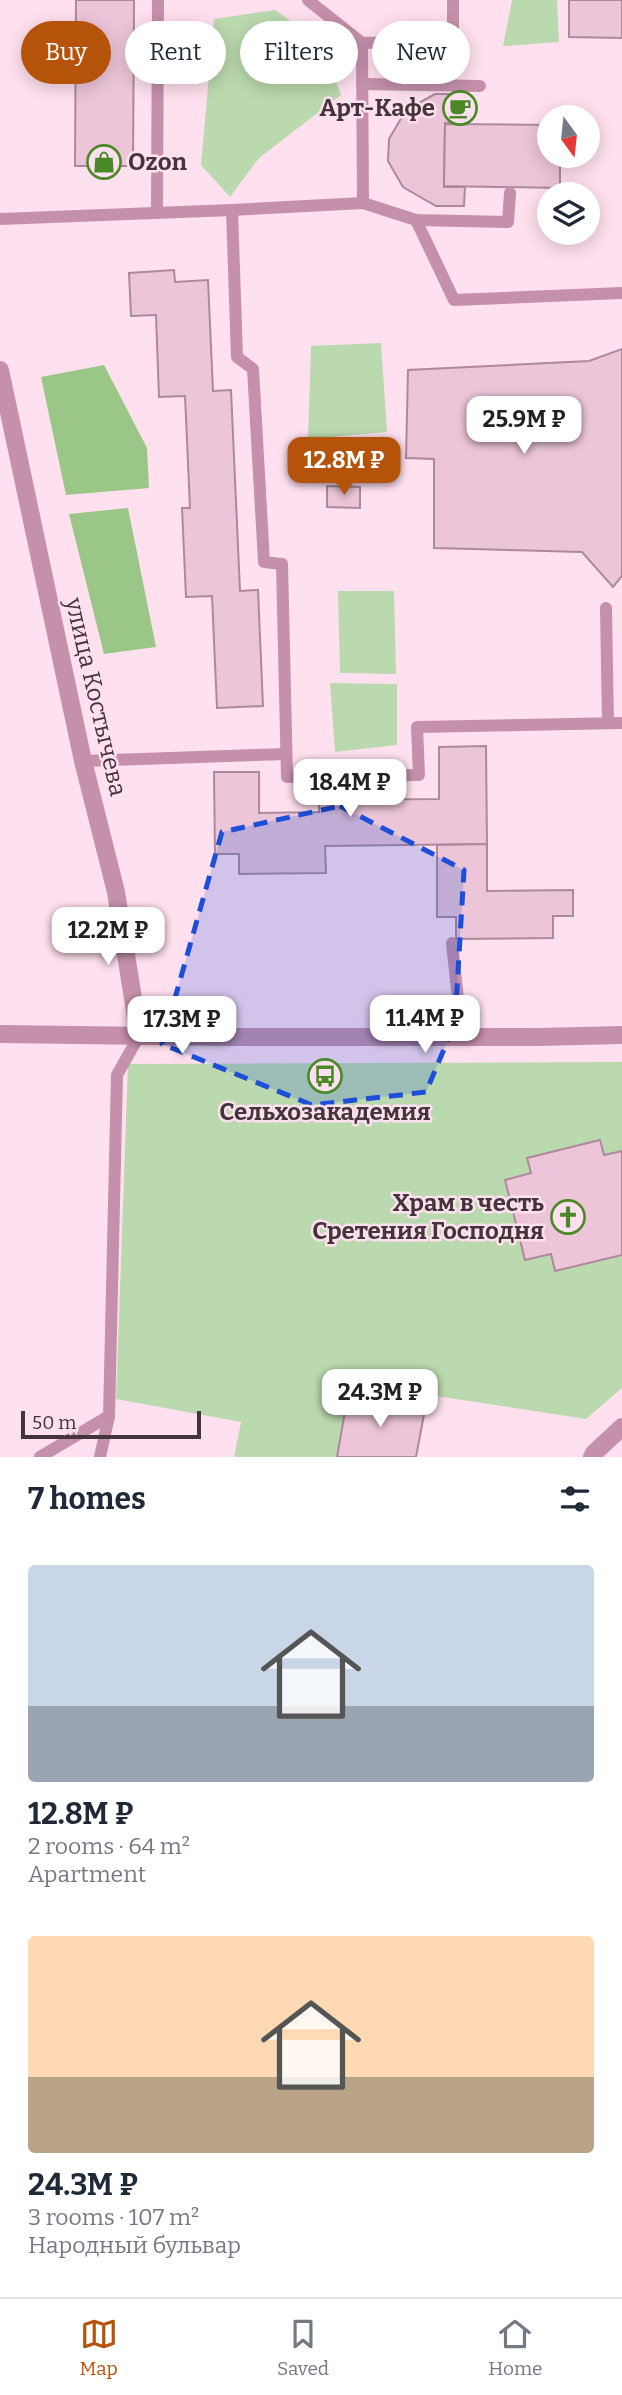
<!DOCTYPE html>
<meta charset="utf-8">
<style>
body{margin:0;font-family:Bitter,serif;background:#f6f6f7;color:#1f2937;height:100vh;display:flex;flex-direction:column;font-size:26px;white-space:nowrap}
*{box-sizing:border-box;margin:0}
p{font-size:23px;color:#747a83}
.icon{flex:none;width:38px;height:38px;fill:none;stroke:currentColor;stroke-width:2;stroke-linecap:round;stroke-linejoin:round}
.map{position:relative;height:1457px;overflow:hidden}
.panel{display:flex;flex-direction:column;background:#fff;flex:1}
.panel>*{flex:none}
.guide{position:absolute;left:21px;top:21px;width:581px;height:63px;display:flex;gap:14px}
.needle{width:46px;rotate:165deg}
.buttons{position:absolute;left:537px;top:105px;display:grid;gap:14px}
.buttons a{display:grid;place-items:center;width:63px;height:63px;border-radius:50%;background:#fff;box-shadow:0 4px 18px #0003;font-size:35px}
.scale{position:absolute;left:21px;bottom:18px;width:180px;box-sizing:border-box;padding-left:7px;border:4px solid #44353c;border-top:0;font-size:19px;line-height:24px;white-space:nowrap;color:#44353c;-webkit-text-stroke:5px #ffe0ef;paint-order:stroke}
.price{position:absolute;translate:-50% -60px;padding:0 16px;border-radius:14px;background:#fff;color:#222;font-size:23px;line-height:46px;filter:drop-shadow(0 2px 4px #0008)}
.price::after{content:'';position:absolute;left:50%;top:42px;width:21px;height:16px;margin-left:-10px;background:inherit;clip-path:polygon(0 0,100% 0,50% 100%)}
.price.selected{background:#b45309;color:#fff}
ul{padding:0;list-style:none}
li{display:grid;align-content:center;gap:14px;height:371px;padding:0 28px}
li span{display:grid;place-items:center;height:217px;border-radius:7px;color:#555}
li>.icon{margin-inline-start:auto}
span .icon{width:126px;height:126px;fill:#fffc;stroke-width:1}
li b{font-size:30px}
h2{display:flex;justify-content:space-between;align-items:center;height:84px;padding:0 28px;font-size:30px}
.pill{padding:0 24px;border-radius:32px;background:#fff;box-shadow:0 4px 18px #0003;font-size:24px;line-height:63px}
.pill.selected{background:#b45309;color:#fff}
.dock{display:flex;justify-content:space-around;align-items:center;height:98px;border-top:2px solid #e0e1e3;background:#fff;font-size:19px;color:#747a83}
.dock a{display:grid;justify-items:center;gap:4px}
.dock .selected{color:#b45309}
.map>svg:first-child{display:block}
.green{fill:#bbd9ae}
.forest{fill:#9ac787}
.building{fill:#ecc5d8;stroke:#ad899b;stroke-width:2}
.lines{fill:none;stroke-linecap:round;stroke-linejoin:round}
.service{stroke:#c590ab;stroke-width:12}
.minor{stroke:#c590ab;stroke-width:18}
.tertiary{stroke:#c590ab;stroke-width:18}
.marked{fill:#1d4ed8;fill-opacity:0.2;stroke:#1d4ed8;stroke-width:5;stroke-dasharray:14 9;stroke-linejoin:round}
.labels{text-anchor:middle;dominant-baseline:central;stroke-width:5;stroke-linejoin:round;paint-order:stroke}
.poi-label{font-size:24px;font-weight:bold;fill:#44353c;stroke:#ffe0ef;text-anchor:end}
.street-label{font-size:24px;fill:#44353c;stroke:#ffe0ef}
</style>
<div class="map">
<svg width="622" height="1457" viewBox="0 0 622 1457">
<rect width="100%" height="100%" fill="#ffe0ef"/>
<g class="green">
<path d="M512 0H557L559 42 503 46Z"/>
<path d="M275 10 321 42 341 95 259 158 230 197 201 165 214 19Z"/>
<path d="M381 343 387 432 308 439 311 346Z"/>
<path d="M338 591H394L396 674 340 673Z"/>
<path d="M330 683 397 684V745L335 752Z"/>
<path d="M622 1062V1388L586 1419 351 1383 339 1457H234L241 1422 116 1399 128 1064Z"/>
</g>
<g class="forest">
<path d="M104 365 147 448 149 488 66 495 41 377Z"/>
<path d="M128 508 156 647 104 654 69 514Z"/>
</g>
<g class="building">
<path d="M76 0H134L133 166H75Z"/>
<path d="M569 0H622V38L569 37Z"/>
<path d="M435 94H468L467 123H445L444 187H465L464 206H436L403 187 388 161 389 139 406 110Z"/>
<path d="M445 124 550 125V156H560V188L444 186Z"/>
<path d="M174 270 175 282 208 280 213 391 231 390 240 591 258 590 263 706 217 708 212 596 186 597 182 508H190L185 396 159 397 156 315 131 316 129 273Z"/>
<path d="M622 349V576L613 587 582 552 434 548V459L406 458 408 370 589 361Z"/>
<path d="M327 486 360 487V508L327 507Z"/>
<path d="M486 746 487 844 325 846 326 873 239 874V854H215L214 772H259V813L319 812V800L439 799V747Z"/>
<path d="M487 844V891L573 890V916H553V938L456 939V917H437V845Z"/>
<path d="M600 1140 604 1155 622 1151V1255L555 1271 551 1254 525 1260 505 1180 531 1173 527 1158Z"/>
<path d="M348 1394 425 1409 416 1457H337Z"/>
</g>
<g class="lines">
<g class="service">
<path d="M308 0 362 43 453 41V0"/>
<path d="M362 43 363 203"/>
<path d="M362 84 480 86"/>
<path d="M232 210 363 203 416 220 508 222 510 193"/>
<path d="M157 213 158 0"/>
<path d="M0 219 232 210 237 357 253 369 264 562 282 564 287 777 419 775 417 727 622 723"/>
<path d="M416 220 454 300 622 293"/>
<path d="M606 608 608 723"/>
<path d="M83 761 286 754"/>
<path d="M452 943 462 1036"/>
<path d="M40 1457 109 1416 117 1075 139 1036"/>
<path d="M100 1457 109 1416"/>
</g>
<path class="minor" d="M0 370 83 761 116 892 139 1036"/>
<g class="tertiary">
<path d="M0 1034 227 1037H538L622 1035"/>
<path d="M592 1457 594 1453 622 1427"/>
</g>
</g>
<path class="marked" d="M340 806 464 870 455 1023 426 1092 312 1105 162 1044 222 832Z"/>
<defs>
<g id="cafe-ring" transform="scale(1.75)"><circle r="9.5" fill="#ffe0ef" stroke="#4b8928" stroke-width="1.5"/><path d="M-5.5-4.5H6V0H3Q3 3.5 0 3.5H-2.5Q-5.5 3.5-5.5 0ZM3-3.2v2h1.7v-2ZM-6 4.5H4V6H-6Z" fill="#4b8928"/></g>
<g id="shop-ring" transform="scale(1.75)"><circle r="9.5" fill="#ffe0ef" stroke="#4b8928" stroke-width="1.5"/><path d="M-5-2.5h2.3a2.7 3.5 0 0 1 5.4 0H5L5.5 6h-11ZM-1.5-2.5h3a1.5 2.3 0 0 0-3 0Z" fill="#4b8928"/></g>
<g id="bus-ring" transform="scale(1.75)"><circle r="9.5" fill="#ffe0ef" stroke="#4b8928" stroke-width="1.5"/><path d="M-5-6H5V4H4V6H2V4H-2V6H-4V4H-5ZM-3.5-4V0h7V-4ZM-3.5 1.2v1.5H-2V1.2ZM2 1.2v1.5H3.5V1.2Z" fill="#4b8928"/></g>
<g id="church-ring" transform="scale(1.75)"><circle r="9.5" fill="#ffe0ef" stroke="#4b8928" stroke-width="1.5"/><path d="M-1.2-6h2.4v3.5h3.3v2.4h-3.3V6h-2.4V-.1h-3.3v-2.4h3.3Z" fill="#4b8928"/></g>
</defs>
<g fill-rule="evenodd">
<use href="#cafe-ring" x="460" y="108"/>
<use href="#shop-ring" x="104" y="162"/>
<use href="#bus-ring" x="325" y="1076"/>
<use href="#church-ring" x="568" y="1217"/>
</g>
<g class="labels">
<g class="poi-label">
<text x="435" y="108">Арт-Кафе</text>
<text x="128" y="162" text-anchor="start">Ozon</text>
<text x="325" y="1112" text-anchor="middle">Сельхозакадемия</text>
<text x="544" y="1203">Храм в честь<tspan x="544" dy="28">Сретения Господня</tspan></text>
</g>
<g class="street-label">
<text transform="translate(96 697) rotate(77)">улица Костычева</text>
</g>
</g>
</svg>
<div class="buttons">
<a><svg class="needle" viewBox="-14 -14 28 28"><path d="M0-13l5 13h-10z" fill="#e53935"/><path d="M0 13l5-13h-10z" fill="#747a83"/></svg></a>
<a><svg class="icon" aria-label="layers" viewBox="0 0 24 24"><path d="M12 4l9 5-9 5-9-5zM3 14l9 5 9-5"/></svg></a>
</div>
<div class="scale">50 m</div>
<b class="price" style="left:524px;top:456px">25.9M ₽</b>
<b class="price selected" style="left:344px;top:497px">12.8M ₽</b>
<b class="price" style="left:350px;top:819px">18.4M ₽</b>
<b class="price" style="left:108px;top:967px">12.2M ₽</b>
<b class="price" style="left:425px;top:1055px">11.4M ₽</b>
<b class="price" style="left:182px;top:1056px">17.3M ₽</b>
<b class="price" style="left:380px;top:1429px">24.3M ₽</b>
<div class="guide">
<a class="pill selected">Buy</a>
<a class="pill">Rent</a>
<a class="pill">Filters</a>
<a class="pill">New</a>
</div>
</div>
<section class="panel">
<h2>7 homes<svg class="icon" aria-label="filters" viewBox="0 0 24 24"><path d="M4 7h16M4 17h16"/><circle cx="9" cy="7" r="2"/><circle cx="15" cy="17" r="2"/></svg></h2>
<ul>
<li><span style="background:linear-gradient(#c9d6e8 65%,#9aa5b1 0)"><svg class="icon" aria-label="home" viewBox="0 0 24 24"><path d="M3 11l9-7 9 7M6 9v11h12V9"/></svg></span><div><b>12.8M ₽</b><p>2 rooms · 64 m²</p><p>Apartment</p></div></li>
<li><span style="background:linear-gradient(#ffd9b3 65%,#b9a48a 0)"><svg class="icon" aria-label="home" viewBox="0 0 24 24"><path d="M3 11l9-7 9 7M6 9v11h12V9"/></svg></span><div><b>24.3M ₽</b><p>3 rooms · 107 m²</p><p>Народный бульвар</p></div></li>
</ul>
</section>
<nav class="dock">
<a class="selected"><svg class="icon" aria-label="map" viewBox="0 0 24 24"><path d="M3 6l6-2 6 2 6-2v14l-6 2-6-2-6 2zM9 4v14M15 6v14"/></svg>Map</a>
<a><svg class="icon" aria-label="saved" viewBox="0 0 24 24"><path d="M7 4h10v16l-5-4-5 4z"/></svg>Saved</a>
<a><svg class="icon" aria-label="home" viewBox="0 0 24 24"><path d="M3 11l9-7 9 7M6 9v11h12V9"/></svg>Home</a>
</nav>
